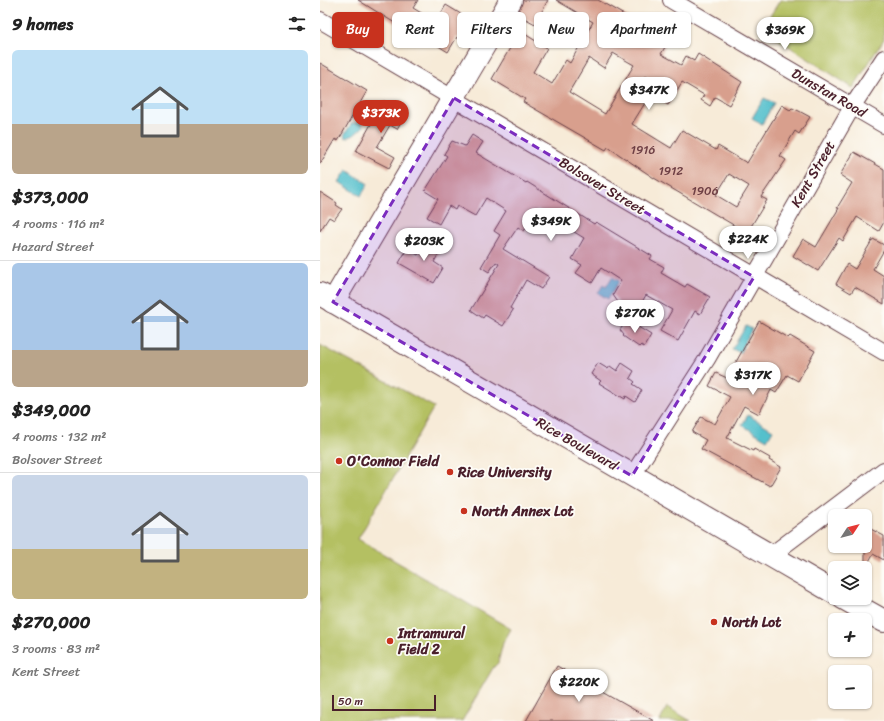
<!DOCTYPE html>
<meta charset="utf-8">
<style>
body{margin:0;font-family:Sriracha,sans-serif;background:#f6f6f6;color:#222;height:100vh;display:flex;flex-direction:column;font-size:15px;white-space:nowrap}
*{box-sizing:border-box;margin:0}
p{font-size:13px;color:#767676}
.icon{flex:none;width:22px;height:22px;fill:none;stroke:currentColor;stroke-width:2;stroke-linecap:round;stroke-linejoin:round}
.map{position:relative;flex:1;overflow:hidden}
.side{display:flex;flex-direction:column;background:#fff;width:320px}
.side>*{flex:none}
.hud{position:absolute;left:12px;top:12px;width:380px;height:36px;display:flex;gap:8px}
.needle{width:26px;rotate:54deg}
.fabs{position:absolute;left:508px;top:509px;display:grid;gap:8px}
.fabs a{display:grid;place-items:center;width:44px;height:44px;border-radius:6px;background:#fff;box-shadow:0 1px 3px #0004;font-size:20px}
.scale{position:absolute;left:12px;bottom:10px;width:104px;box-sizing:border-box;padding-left:4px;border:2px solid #4a1f2b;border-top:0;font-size:11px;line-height:14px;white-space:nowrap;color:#4a1f2b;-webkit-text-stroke:3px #fdfcf7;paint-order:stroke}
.price{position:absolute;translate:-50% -34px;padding:0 9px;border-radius:14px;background:#fff;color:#222;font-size:13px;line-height:26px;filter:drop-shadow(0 1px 2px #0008)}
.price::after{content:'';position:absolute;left:50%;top:24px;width:12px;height:9px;margin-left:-6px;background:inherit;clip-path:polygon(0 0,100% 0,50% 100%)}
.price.active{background:#c8321e;color:#fff}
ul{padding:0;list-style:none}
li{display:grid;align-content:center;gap:8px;height:212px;padding:0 12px}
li+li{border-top:1px solid #e0e0e0}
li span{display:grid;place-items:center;height:124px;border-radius:6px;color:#555}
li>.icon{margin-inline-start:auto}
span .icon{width:72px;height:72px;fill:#fffc;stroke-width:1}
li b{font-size:17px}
h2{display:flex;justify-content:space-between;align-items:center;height:48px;padding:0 12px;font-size:17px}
.chip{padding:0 14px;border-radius:6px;background:#fff;box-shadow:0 1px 3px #0004;font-size:14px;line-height:36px}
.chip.active{background:#c8321e;color:#fff}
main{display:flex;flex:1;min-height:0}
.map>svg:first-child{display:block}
.green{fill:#b4c062;stroke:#7f7046}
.water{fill:#54c0cc;stroke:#4f707c}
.building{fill:#d89f8d;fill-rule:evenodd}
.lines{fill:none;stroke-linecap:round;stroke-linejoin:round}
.street-casing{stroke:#643e45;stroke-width:18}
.secondary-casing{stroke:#643e45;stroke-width:24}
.street{stroke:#fff;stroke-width:16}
.secondary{stroke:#fff;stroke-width:22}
.marked{fill:#7b2cbf;fill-opacity:0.2;stroke:#7b2cbf;stroke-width:3;stroke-dasharray:8 5;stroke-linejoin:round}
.poi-dot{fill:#c8321e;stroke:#fdfcf7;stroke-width:1.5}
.labels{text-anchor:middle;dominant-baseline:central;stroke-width:3.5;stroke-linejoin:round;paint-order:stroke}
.number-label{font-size:12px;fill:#6e3f44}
.street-label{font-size:14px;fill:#4a1f2b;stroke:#fdfcf7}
.poi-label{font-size:14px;font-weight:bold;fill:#4a1f2b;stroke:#fdfcf7;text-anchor:start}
</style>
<main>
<section class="side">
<h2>9 homes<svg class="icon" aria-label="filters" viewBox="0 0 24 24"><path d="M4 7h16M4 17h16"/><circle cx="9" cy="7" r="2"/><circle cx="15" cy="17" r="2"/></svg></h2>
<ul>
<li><span style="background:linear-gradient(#bfe0f5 60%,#b9a48a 0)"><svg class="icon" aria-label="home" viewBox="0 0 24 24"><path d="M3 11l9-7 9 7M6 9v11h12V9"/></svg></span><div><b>$373,000</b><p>4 rooms · 116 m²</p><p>Hazard Street</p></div></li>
<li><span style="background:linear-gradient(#a9c7e8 70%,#b9a48a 0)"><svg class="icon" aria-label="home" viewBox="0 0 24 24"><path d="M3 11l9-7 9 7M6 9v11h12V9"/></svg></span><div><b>$349,000</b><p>4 rooms · 132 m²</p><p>Bolsover Street</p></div></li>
<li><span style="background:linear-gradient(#c9d6e8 60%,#c2b280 0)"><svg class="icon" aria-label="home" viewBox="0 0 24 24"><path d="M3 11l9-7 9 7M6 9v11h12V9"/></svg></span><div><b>$270,000</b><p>3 rooms · 83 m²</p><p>Kent Street</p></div></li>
</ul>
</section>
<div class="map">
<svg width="564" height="721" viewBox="0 0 564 721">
<rect width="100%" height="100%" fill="#fdfcf7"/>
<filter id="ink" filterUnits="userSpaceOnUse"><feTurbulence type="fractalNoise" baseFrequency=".025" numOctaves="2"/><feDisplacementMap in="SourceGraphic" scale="8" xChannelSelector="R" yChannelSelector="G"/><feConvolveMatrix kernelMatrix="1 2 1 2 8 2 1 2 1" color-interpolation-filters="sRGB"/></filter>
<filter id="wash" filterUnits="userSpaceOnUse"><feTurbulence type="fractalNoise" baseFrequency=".012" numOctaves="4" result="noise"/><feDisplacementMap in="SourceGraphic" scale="16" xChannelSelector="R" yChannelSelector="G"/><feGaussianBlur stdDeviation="0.9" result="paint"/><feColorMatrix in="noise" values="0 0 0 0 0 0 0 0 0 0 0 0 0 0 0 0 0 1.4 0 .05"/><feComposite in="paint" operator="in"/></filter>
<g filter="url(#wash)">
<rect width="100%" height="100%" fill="#f7ebd8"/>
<g class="green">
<path d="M460 0H564V39L533 88 442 29Z"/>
<path d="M0 345 114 407 38 539 191 629 183 643 178 663 173 668 142 721H0Z"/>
<path d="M347 707 371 721H340Z"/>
</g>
<g class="water">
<path d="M252 16 261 21 249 42 241 37Z"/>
<path d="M444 98 454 103 442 124 432 118Z"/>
<path d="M32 123H42L43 127 34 135 26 138 24 135Z"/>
<path d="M27 170 48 184 41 196 19 182Z"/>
<path d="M292 277 299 281 288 299 278 293 283 285 286 287Z"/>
<path d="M426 326 432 329 422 347 423 349 421 353 412 349Z"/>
<path d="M428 415 453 430 447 440 422 425Z"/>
</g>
<g id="blocks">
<g class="building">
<path d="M38 0H98L93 8 116 22 126 5 154 22 147 34 144 32 140 39 137 37 128 52 96 32 94 35Z"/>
<path d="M203 0H228L215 24 197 14Z"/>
<path d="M236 0H278L332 31 334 29 347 36 344 40 348 42 341 54 361 65 366 56 374 61 378 54 422 82 409 105 395 97 390 106 381 100 384 95 362 82 348 105 337 98 344 85 325 76 313 96 325 103 312 124 351 148 362 130 396 150 398 146 427 163 462 105 470 110 472 108 479 111 490 117 479 134 475 131 460 156 466 160 441 197 447 200 427 233 334 178 288 147 286 150 203 102 205 99 172 79 200 31 227 48 213 72 232 84 246 60 250 63 273 22ZM293 53 314 65 285 114 249 92 269 58 284 68ZM409 174 429 186 416 207 396 195Z"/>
<path d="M0 63 47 91 18 141 15 139 0 164Z"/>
<path d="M64 101 86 113 77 129 70 125 57 147 75 157 69 168 36 151Z"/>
<path d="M152 135 163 142 156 153 206 183 207 182 274 224 276 222 332 256 330 259 344 267 341 273 365 287 367 284 390 297 380 314 375 311 358 341 340 331 352 310 326 295 311 321 293 295 301 281 281 268 272 283 256 273 262 265 252 259 264 238 217 209 204 231 198 227 183 249 229 277 221 289 206 280 190 308 193 310 183 326 165 315 163 318 151 310 179 264 176 262 169 272 161 267 180 235 174 231 186 211 166 198 155 216 137 206 135 210 129 206 119 224 107 217 118 199 105 191 127 156 124 154 132 141 145 146Z"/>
<path d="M534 152 564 169V222L559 231 537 217 523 241 519 238 498 271 473 256 483 239 496 247 519 208H517L532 183 520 175Z"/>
<path d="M0 192 17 203 16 205 22 209 14 220 9 217 0 231Z"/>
<path d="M553 239 564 245V250L553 269 564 276V304L535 287 531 293 516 284 527 264 535 269Z"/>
<path d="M107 240 122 248 114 262 123 268 114 283 79 263 87 249 98 255Z"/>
<path d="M307 320 331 335 324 347 321 345 319 347 303 336 304 335 300 330Z"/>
<path d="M439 321 468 338 470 336 495 351 478 381 467 375 456 393 451 390 439 414 424 406 407 438 433 451 434 449 450 458 449 460 461 467 450 486 381 449 386 440 372 432 381 417 395 424 410 397 389 386 396 373 407 378Z"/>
<path d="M278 363 288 369 290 366 297 371 302 363 314 371 310 378 315 382 313 384 322 390 315 402 306 396 305 399 279 383 281 381 271 374Z"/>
<path d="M545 526 564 536V560L553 554 545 569Z"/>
<path d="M237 666 334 721H206Z"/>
</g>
</g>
</g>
<g filter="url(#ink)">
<use href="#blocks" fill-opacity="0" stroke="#643e45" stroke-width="1"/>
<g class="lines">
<g class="street-casing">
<g id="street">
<path d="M351 0 564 125"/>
<path d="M0 20 564 352"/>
<path d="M312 476 387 359 532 107 564 58"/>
<path d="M450 556 564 470"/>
</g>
</g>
<g class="secondary-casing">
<g id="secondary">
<path d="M0 294 515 593"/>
<path d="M13 302 191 0"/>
<path d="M523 598 564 621"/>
</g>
</g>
<use href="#street" class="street"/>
<use href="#secondary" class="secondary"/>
</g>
</g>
<path class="marked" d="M134 98 434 277 312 476 13 302Z"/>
<g class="poi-dot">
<circle cx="19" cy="461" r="4"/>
<circle cx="130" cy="472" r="4"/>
<circle cx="144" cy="511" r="4"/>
<circle cx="394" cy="622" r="4"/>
<circle cx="70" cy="641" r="4"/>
</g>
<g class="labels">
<g class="number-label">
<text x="323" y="150">1916</text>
<text x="351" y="171">1912</text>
<text x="385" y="191">1906</text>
</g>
<g class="street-label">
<text transform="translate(509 93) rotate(30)">Dunstan Road</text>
<text transform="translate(493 174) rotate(-60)">Kent Street</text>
<text transform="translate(282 186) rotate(31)">Bolsover Street</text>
<text transform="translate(257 444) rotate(30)">Rice Boulevard</text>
</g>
<g class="poi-label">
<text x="27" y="461">O'Connor Field</text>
<text x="138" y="472">Rice University</text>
<text x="152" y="511">North Annex Lot</text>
<text x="402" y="622">North Lot</text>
<text x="78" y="633">Intramural<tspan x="78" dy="16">Field 2</tspan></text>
</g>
</g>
</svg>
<div class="fabs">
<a><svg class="needle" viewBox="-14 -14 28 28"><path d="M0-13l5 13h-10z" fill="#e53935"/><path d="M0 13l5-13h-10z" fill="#767676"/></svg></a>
<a><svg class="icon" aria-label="layers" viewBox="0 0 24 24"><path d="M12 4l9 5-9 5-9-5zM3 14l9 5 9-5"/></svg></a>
<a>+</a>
<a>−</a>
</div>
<div class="scale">50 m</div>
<b class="price" style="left:465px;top:51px">$369K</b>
<b class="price" style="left:329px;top:111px">$347K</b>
<b class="price active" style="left:61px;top:134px">$373K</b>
<b class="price" style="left:231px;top:242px">$349K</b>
<b class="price" style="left:428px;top:260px">$224K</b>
<b class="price" style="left:104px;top:262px">$203K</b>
<b class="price" style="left:315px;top:334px">$270K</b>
<b class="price" style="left:433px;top:396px">$317K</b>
<b class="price" style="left:259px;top:703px">$220K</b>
<div class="hud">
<a class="chip active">Buy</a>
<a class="chip">Rent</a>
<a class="chip">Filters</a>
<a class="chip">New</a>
<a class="chip">Apartment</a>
</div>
</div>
</main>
